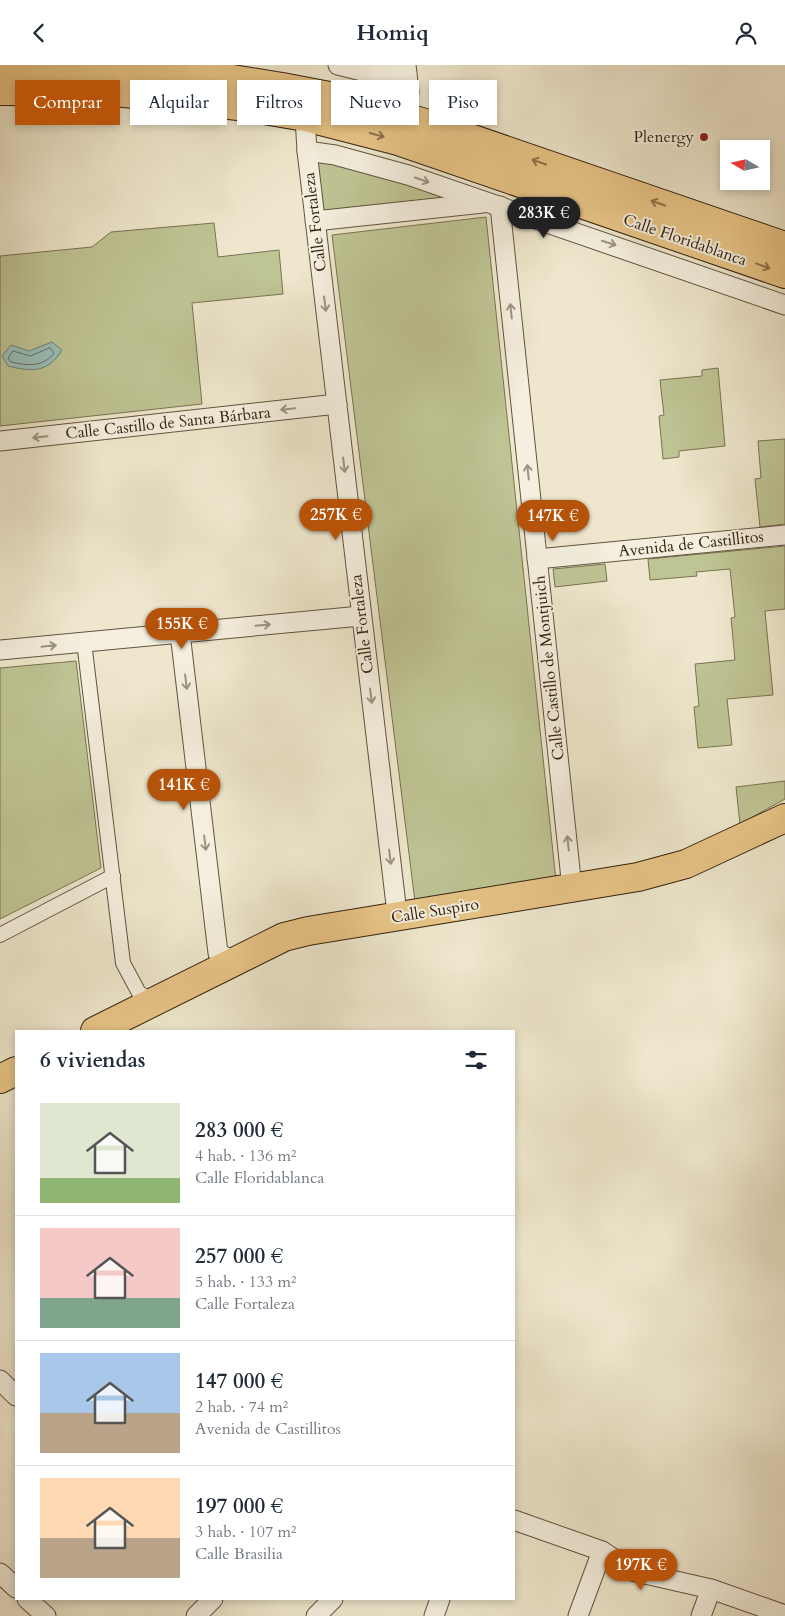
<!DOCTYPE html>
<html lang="es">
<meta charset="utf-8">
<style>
body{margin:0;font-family:Cardo,serif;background:#f2f2f3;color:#1f2937;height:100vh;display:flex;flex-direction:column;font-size:19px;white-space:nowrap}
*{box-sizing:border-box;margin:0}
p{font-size:16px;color:#747a83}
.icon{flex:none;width:28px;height:28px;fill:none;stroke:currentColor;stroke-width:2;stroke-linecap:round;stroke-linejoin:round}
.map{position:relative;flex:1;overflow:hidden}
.drawer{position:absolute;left:15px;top:965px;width:500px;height:570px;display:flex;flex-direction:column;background:#fff;border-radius:0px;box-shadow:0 2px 8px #0003}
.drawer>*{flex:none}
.top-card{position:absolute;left:15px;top:15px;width:500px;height:45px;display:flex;gap:10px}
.needle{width:32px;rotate:279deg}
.tools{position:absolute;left:720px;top:75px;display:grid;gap:10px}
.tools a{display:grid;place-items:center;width:50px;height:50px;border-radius:0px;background:#fff;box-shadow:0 2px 8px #0003;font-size:25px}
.price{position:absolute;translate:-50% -42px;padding:0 11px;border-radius:18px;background:#b45309;color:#fff;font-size:16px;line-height:32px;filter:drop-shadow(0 1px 2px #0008)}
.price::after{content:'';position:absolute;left:50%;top:30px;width:15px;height:11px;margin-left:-8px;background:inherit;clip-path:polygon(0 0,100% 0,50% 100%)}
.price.on{background:#222;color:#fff}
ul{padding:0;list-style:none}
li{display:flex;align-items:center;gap:15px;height:125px;padding:0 25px}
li+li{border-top:1px solid #e0e1e3}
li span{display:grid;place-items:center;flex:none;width:140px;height:100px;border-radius:0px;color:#555}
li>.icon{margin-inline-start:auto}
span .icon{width:60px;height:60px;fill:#fffc;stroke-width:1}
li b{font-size:21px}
h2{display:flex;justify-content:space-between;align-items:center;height:60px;padding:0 25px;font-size:21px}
.tag{padding:0 18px;border-radius:0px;background:#fff;box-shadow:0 2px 8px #0003;font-size:18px;line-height:45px}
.tag.on{background:#b45309;color:#fff}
header{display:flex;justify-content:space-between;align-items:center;height:65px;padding:0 25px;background:#fff;font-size:22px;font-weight:800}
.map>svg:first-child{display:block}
.green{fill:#bfc494;stroke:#797352}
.water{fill:#99bfb9;stroke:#708075}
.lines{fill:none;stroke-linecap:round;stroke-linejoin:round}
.shore{stroke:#667064;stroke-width:1}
.pedestrian-casing{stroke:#62533f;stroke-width:16}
.minor-casing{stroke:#62533f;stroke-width:21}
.primary-casing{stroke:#332210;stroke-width:30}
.pedestrian{stroke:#f4efde;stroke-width:14}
.minor{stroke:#f4efde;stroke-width:19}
.primary{stroke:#e7c486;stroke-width:28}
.oneway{stroke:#8d734b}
.oneway2{stroke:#9d9381}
.poi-dot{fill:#8f2418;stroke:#f4efde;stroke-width:2}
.labels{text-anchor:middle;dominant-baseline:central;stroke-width:4;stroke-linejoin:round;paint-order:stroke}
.poi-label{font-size:16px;fill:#332210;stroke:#f4efde;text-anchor:end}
.street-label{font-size:16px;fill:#332210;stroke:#f4efde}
</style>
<header><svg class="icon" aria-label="back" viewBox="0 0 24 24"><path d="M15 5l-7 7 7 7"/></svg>Homiq<svg class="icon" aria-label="person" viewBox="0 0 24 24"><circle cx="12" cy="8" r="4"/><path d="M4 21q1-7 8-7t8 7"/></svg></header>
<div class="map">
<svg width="785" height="1551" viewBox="0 0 785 1551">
<rect width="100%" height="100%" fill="#eee7cd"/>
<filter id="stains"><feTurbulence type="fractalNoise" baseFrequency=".004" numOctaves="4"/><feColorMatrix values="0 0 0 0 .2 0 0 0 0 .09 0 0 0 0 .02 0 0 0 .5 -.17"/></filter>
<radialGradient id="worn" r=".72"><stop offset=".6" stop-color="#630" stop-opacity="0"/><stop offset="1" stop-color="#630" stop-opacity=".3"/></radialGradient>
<g class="green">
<path d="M307 86 491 138 315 156Z"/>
<path d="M486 152 556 816 415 837 332 170Z"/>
<path d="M214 158 218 192 279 185 283 229 192 238 202 339 0 361V191L92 182 111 167Z"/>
<path d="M718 303 725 381 679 386V392L663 394 659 351 664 350 660 315 702 311V305Z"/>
<path d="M785 374V459L760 462 755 414 761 413 758 376Z"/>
<path d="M785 481V544L765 546 773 630 727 634 732 680 698 683 694 642 699 641 695 599 735 595 731 553 735 552 730 504 696 507 697 511 650 515 648 494Z"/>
<path d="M605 499 607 516 555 522 553 504Z"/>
<path d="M76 596 101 803 0 854V603Z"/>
<path d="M785 716V734L740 759 736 722Z"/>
</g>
<path class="water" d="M52 277 62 285C48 308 32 307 8 301L2 291 11 280 29 286Z"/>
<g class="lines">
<path class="shore" d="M50 283 54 288C44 302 27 301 11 297L8 293 13 286 30 291Z"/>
<g class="pedestrian-casing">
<g id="pedestrian">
<path d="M84 577 123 898 139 928 154 936"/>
<path d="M0 870 113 811"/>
</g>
</g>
<g class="minor-casing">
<g id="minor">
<path d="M338 0 366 7 407 10"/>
<path d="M404 51 409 27 406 0"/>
<path d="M305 52 307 86 396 840 404 851"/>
<path d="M307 86 335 90 408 110 785 240"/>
<path d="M500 141 571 814 579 824"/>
<path d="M315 156 483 138"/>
<path d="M0 376 337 339"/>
<path d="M537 494 785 470"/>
<path d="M180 568 218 888 233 896"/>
<path d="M0 585 361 551"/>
<path d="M0 1315 16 1331"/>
<path d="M514 1455 602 1486 632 1506 711 1524 785 1550"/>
<path d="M0 1508 16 1523"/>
<path d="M27 1534 46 1551"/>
<path d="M196 1551 213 1534"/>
<path d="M316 1551 333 1534"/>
<path d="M434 1551 440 1534"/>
<path d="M578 1551 602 1486"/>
<path d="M701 1551 711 1524"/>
</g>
</g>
<g class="primary-casing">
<g id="primary">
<path d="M0 0H117L176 5 282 22 345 34 435 61 785 181"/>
<path d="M0 26 116 27 247 42 305 52 398 76 785 209"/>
<path d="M95 966 284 872 308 866 638 812 686 799 785 753"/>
<path d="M0 1014 16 1006"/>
</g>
</g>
<use href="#pedestrian" class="pedestrian"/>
<use href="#minor" class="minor"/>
<use href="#primary" class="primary"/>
</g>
<defs><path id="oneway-shaft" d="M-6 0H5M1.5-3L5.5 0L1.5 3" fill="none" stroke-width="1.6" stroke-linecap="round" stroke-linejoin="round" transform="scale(1.25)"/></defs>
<g class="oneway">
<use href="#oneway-shaft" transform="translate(377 70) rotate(15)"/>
<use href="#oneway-shaft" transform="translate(539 97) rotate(-161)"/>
<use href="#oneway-shaft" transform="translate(658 138) rotate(-161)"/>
<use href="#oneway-shaft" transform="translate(763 201) rotate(20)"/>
</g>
<g class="oneway2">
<use href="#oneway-shaft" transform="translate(422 115) rotate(19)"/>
<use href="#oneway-shaft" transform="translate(609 178) rotate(18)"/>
<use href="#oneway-shaft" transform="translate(325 239) rotate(83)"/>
<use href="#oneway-shaft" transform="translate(511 246) rotate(-96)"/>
<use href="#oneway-shaft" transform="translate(288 344) rotate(174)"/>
<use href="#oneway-shaft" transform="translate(40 372) rotate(174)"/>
<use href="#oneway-shaft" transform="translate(344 400) rotate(83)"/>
<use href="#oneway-shaft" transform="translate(528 407) rotate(-96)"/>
<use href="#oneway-shaft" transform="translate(263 560) rotate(-5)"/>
<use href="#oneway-shaft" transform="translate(49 581) rotate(-6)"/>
<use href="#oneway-shaft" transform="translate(186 617) rotate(83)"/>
<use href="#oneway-shaft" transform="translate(371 631) rotate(83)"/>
<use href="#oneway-shaft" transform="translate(205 778) rotate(83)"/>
<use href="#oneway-shaft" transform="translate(568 778) rotate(-96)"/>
<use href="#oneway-shaft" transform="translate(390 792) rotate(83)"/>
</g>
<circle class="poi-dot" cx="704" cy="72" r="5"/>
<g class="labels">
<g class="poi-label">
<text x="694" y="72">Plenergy</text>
</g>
<g class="street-label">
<text transform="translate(315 157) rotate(-97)">Calle Fortaleza</text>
<text transform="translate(685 175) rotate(19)">Calle Floridablanca</text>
<text transform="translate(168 358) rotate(-6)">Calle Castillo de Santa Bárbara</text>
<text transform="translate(691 479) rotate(-6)">Avenida de Castillitos</text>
<text transform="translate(362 559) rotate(-97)">Calle Fortaleza</text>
<text transform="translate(549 603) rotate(-96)">Calle Castillo de Montjuich</text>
<text transform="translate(435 846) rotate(-9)">Calle Suspiro</text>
</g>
</g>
<rect width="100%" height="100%" filter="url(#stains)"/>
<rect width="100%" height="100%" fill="url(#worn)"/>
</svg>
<div class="tools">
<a><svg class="needle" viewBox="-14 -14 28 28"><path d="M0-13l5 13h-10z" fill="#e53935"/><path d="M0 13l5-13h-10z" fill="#747a83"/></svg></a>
</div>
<b class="price on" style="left:544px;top:174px">283K €</b>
<b class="price" style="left:336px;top:476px">257K €</b>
<b class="price" style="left:553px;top:477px">147K €</b>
<b class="price" style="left:182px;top:585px">155K €</b>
<b class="price" style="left:184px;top:746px">141K €</b>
<b class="price" style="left:641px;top:1526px">197K €</b>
<div class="top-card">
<a class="tag on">Comprar</a>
<a class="tag">Alquilar</a>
<a class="tag">Filtros</a>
<a class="tag">Nuevo</a>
<a class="tag">Piso</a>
</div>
<section class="drawer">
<h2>6 viviendas<svg class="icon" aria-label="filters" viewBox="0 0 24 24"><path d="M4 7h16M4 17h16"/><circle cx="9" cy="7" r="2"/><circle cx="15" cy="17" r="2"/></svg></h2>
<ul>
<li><span style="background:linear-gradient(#dfe7d0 75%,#8fb573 0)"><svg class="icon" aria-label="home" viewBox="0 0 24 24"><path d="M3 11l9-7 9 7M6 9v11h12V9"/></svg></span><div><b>283 000 €</b><p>4 hab. · 136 m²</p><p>Calle Floridablanca</p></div></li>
<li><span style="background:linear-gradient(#f6c9c9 70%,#7fa58c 0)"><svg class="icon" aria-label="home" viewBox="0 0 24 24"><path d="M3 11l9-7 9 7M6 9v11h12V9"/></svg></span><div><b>257 000 €</b><p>5 hab. · 133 m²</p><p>Calle Fortaleza</p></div></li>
<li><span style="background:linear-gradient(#a9c7e8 60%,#b9a48a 0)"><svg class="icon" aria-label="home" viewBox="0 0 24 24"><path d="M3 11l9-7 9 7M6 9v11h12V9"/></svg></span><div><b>147 000 €</b><p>2 hab. · 74 m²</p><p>Avenida de Castillitos</p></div></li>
<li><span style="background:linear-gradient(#ffd9b3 60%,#b9a48a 0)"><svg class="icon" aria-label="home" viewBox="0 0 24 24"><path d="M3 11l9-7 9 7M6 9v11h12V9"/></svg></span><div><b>197 000 €</b><p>3 hab. · 107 m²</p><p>Calle Brasilia</p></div></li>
</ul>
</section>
</div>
